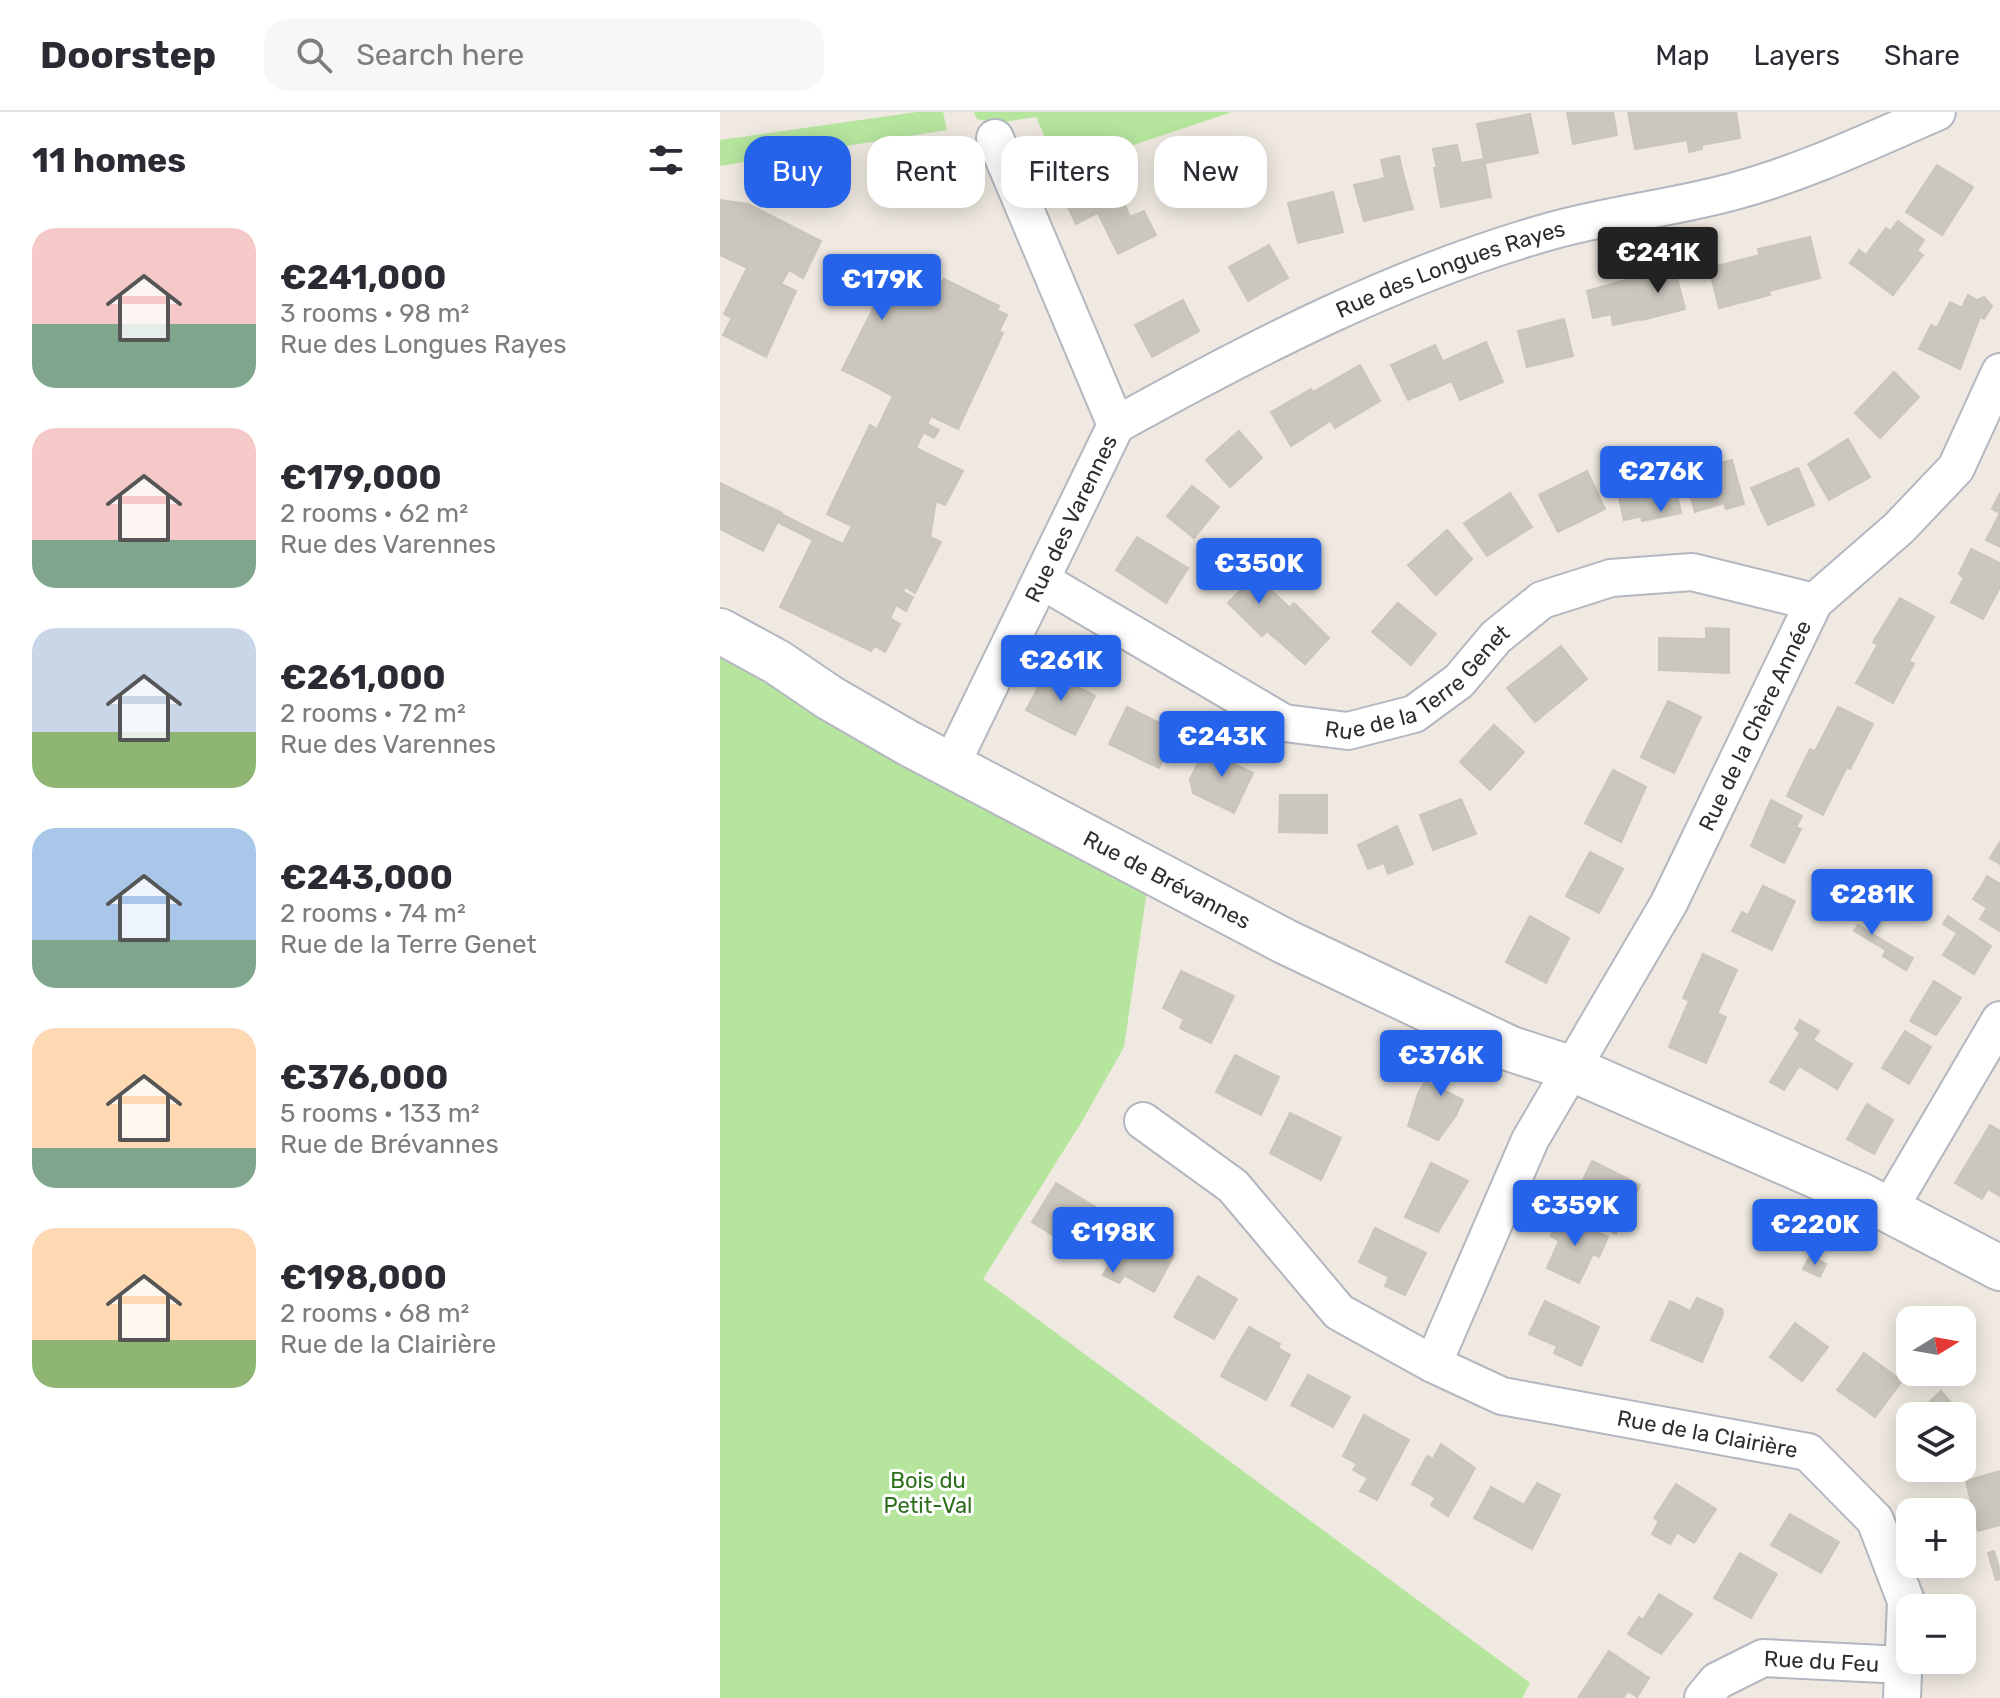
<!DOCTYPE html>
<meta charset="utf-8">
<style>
body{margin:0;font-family:Rubik,sans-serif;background:#f7f7f7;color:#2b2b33;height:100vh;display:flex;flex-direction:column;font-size:30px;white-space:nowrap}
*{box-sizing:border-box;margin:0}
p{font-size:26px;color:#7c7c81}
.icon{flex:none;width:44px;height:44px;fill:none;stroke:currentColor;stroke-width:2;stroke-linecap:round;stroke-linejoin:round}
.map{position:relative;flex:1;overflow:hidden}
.panel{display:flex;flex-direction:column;background:#fff;width:720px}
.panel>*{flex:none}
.hud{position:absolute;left:24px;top:24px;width:760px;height:72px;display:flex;gap:16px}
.needle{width:52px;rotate:79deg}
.controls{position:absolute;left:1176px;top:1194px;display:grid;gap:16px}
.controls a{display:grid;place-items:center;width:80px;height:80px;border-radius:16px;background:#fff;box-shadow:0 4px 20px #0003;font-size:40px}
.price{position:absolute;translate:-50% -68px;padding:0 18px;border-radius:8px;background:#2563eb;color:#fff;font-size:26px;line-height:52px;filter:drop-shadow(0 2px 4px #0008)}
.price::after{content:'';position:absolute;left:50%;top:48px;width:24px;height:18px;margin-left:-12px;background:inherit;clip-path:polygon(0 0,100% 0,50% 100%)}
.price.current{background:#222;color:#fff}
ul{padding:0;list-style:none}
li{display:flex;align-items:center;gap:24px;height:200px;padding:0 32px}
li span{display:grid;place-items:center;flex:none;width:224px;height:160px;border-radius:24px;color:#555}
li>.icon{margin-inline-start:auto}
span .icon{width:96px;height:96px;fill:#fffc;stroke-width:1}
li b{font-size:34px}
h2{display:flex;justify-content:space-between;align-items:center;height:96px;padding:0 32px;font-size:34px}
.chip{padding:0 28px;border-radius:24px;background:#fff;box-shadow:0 4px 20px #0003;font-size:28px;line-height:72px}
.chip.current{background:#2563eb;color:#fff}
header{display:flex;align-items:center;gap:48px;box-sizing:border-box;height:112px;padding:0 40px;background:#fff;border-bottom:2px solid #e1e1e2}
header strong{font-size:38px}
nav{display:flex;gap:44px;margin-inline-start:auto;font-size:28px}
.search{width:560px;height:72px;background:#f7f7f7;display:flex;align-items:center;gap:20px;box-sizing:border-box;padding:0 28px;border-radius:24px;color:#7c7c81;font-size:30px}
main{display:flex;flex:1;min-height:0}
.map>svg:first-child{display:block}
.green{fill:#b6e59e}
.building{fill:#cbc7bf;stroke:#cbc5ba;stroke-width:2}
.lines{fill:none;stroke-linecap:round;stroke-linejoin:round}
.minor-casing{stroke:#b4b7c1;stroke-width:40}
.tertiary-casing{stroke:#b4b7c1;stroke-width:48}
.minor{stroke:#fff;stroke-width:36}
.tertiary{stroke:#fff;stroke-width:44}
.labels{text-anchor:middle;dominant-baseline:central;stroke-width:6;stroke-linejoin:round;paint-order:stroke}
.street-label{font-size:22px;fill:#2e2e2e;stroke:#fff}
.park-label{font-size:22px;fill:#2c6e1b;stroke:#fff}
</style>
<header>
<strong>Doorstep</strong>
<div class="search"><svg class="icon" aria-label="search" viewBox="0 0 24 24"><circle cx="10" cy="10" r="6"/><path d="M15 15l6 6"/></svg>Search here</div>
<nav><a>Map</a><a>Layers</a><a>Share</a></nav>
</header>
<main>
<section class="panel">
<h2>11 homes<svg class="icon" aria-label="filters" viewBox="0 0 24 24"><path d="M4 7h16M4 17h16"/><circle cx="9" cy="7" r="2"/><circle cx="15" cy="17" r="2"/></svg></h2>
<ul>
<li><span style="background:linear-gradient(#f6c9c9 60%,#7fa58c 0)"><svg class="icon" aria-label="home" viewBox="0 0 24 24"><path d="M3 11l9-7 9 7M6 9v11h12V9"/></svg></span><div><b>€241,000</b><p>3 rooms · 98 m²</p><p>Rue des Longues Rayes</p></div></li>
<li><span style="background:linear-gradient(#f6c9c9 70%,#7fa58c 0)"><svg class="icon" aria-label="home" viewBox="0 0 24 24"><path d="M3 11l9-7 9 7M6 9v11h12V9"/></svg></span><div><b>€179,000</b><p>2 rooms · 62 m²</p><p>Rue des Varennes</p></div></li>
<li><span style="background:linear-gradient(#c9d6e8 65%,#8fb573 0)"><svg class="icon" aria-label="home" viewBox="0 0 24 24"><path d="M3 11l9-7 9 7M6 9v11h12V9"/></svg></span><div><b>€261,000</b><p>2 rooms · 72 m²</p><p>Rue des Varennes</p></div></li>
<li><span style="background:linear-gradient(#a9c7e8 70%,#7fa58c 0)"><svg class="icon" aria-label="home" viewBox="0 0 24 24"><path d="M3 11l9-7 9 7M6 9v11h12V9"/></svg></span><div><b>€243,000</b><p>2 rooms · 74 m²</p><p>Rue de la Terre Genet</p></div></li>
<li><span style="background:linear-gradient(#ffd9b3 75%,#7fa58c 0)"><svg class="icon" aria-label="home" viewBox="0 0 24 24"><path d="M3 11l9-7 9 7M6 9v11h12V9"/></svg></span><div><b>€376,000</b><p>5 rooms · 133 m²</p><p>Rue de Brévannes</p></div></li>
<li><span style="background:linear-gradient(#ffd9b3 70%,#8fb573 0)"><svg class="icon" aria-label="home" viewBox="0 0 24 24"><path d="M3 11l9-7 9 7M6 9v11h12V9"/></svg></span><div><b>€198,000</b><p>2 rooms · 68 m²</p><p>Rue de la Clairière</p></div></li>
</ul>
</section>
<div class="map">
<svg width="1280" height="1586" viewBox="0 0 1280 1586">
<rect width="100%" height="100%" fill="#efe9e1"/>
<g class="green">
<path d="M197 0H223L227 18 0 54V28Z"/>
<path d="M254 0H512L339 58 316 5 277 11 257 7Z"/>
<path d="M0 523 430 758 404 935 361 1011 263 1167 810 1571 802 1586H0Z"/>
</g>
<g class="building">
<path d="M847 0H893L897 23 853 32Z"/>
<path d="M908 0H963L968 28 915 37Z"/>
<path d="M963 0H1016L1020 26 982 33V37L969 40Z"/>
<path d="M810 2 818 41 765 51 757 12Z"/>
<path d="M737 33 741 51 717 56 713 37Z"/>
<path d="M235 35 211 84 164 62 181 46 208 38Z"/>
<path d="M679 44 683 62 665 66 661 48Z"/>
<path d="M371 46 393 93 356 112 333 64Z"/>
<path d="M764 47 771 85 721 95 714 56Z"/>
<path d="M1217 53 1253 75 1222 123 1186 100Z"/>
<path d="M683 62 693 97 644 109 634 73Z"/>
<path d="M613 80 623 120 578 131 568 91Z"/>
<path d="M0 88 28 92 101 129 83 166 69 158 61 172 76 179 46 245 3 223 12 206 4 202 30 150 0 134Z"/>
<path d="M403 89 410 105 424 99 436 123 398 142 378 101Z"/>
<path d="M1178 109 1204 128 1197 139 1203 143 1173 183 1130 151 1139 138 1146 143 1166 116 1170 119Z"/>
<path d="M1090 125 1100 166 1049 179 1038 137Z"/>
<path d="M549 133 568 166 528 189 509 155Z"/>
<path d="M0 134 30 150 27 156 0 143Z"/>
<path d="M1040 143 1050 183 999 196 989 156Z"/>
<path d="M177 149 201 161 147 270 122 258Z"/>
<path d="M955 158 965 197 922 208 912 168Z"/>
<path d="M201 161 287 203 279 219 283 221 238 317 211 304 196 336 243 359 225 393 216 389 210 425 221 430 195 481 185 475 183 480 193 485 186 499 176 493 170 506 180 512 165 540 155 534 151 539 60 495 93 428 118 442 132 414 107 402 150 313 157 317 173 284 147 270Z"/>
<path d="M912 166 922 207 893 213 891 202 873 206 867 179Z"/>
<path d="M224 167 279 194 277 198 222 171Z"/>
<path d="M1248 183 1257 188 1264 185 1272 194 1264 207 1260 205 1240 257 1199 237 1211 213 1217 216 1230 190 1242 196Z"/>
<path d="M463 188 479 219 432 245 415 213Z"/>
<path d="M844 207 853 244 807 255 798 219Z"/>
<path d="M766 230 783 270 740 288 723 249Z"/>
<path d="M715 233 732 269 688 288 671 253Z"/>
<path d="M640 253 660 289 615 316 593 280Z"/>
<path d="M1174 260 1199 285 1160 326 1135 301Z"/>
<path d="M591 277 610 309 571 334 551 300Z"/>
<path d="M207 312 219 318 214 326 203 320Z"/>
<path d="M519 319 542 346 510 375 486 348Z"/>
<path d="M1128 327 1150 365 1109 388 1088 352Z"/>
<path d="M948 346 960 396 904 408 896 372 925 366 921 353Z"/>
<path d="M1012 348 1024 392 1006 397 1004 391 975 400 964 361Z"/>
<path d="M1078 356 1094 393 1048 413 1031 376Z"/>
<path d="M867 359 885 397 838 420 819 383Z"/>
<path d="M0 371 62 401 43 439 0 417Z"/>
<path d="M472 374 499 395 474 426 447 404Z"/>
<path d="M790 381 812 415 767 444 744 411Z"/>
<path d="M1280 381V435L1266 428 1280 401 1272 397Z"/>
<path d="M960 396 961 401 922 409 921 404Z"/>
<path d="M61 402 97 420 93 428 57 410Z"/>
<path d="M727 418 752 447 716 483 688 453Z"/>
<path d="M97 420 123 432 118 442 93 428Z"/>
<path d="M417 425 468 456 446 491 396 458Z"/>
<path d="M1251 437 1280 451V475L1263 507 1231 490 1244 466 1239 462Z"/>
<path d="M535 463 570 496 542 524 508 491Z"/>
<path d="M1180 486 1214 505 1189 549 1153 530Z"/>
<path d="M574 491 609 526 585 552 547 519Z"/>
<path d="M678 491 716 522 691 553 652 520Z"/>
<path d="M986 516 1009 517V561L939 558V526L986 527Z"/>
<path d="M1158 532 1194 552 1173 591 1136 571Z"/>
<path d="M841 534 867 567 815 610 787 576Z"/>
<path d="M327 559 375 584 355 623 306 598Z"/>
<path d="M948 589 981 605 954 661 921 645Z"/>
<path d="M407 595 456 619 439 656 389 632Z"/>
<path d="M1118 595 1153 612 1130 657 1095 639Z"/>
<path d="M774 613 804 640 770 678 740 650Z"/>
<path d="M485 637 533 661 514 701 496 692 500 681 470 667Z"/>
<path d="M1090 637 1127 655 1103 703 1067 684Z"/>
<path d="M893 658 926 675 901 730 865 711Z"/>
<path d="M470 667 500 681 496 692 473 681Z"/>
<path d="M560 683H607V721L559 720Z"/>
<path d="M741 687 756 722 713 738 700 703Z"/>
<path d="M1051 688 1082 704 1076 715 1081 717 1064 751 1031 734Z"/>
<path d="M677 714 693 752 668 762 664 751 648 757 638 733Z"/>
<path d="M1280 730V752L1270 746Z"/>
<path d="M870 740 903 757 879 801 846 784Z"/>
<path d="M1267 764 1280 772V783L1263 772Z"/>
<path d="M1263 772 1280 783V819L1260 807 1267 796 1253 787Z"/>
<path d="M1043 774 1075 789 1052 838 1012 819 1022 800 1028 803Z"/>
<path d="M810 804 849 826 826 871 786 850Z"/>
<path d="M1228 804 1271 834 1254 862 1223 843 1237 821 1223 812Z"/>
<path d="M1138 813 1169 832 1166 838 1134 819Z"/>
<path d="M1169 832 1193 846 1186 858 1163 844Z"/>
<path d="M983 842 1017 858 997 902 963 886Z"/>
<path d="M461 859 514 884 491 931 460 916 464 907 443 896Z"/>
<path d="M1214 869 1241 886 1216 923 1190 909Z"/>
<path d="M969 889 1006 905 986 951 949 935Z"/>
<path d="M1080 908 1099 919 1093 928 1132 952 1117 977 1079 954 1064 978 1050 970 1080 921 1075 917Z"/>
<path d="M1185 919 1211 935 1189 972 1162 956Z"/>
<path d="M515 943 559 965 541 1003 496 980Z"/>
<path d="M705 969 743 988 736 1003 698 982Z"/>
<path d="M698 982 736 1003 718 1028 688 1014Z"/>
<path d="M1147 992 1173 1008 1154 1042 1127 1027Z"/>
<path d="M570 1001 621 1026 601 1068 550 1041Z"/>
<path d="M1270 1013 1280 1019V1056L1262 1087 1235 1071Z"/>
<path d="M872 1049 920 1073 896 1122 860 1104 875 1073 863 1068Z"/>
<path d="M711 1051 748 1069 718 1120 685 1105Z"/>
<path d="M1280 1056V1084L1268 1077Z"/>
<path d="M336 1071 392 1105 369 1146 312 1110Z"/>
<path d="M841 1103 888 1125 879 1145 873 1142 859 1171 827 1156 839 1129 831 1124Z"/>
<path d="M411 1112 427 1120 423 1127 454 1143 434 1180 388 1154Z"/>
<path d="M655 1116 706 1141 685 1183 665 1174 669 1165 639 1150Z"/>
<path d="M1090 1144 1106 1152 1100 1165 1083 1157Z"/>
<path d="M388 1154 404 1164 399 1171 383 1163Z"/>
<path d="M478 1164 517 1187 494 1227 454 1205Z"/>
<path d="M977 1186 1002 1197 1003 1202 982 1250 931 1228 950 1189 970 1199Z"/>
<path d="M825 1189 879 1215 861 1254 834 1241 837 1234 809 1222Z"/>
<path d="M1075 1211 1108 1235 1082 1269 1050 1245Z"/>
<path d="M529 1215 560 1232 558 1236 570 1243 552 1277 508 1251Z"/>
<path d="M1144 1241 1182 1269 1155 1305 1140 1294 1144 1290 1121 1273Z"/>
<path d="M508 1251 552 1277 546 1288 501 1264Z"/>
<path d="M588 1263 630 1285 613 1315 571 1293Z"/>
<path d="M1121 1273 1144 1290 1140 1294 1117 1278Z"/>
<path d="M1221 1279 1254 1318 1242 1328V1304L1196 1303Z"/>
<path d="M644 1303 689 1328 657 1388 640 1379 648 1366 633 1358 637 1352 623 1344Z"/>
<path d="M721 1332 755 1356 738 1387 721 1378 716 1386 692 1372 707 1344 713 1347Z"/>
<path d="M1280 1359V1413L1258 1419 1246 1369Z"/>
<path d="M817 1371 840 1383 812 1437 754 1406 771 1375 804 1393Z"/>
<path d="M956 1372 996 1397 974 1431 934 1406Z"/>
<path d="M721 1378 738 1387 728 1404 711 1393Z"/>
<path d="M1070 1402 1119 1430 1101 1461 1051 1433Z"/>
<path d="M939 1409 957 1421 950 1432 932 1422Z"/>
<path d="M1274 1439 1280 1459V1467L1276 1468 1268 1441Z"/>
<path d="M1020 1441 1057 1462 1031 1506 994 1486Z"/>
<path d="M939 1482 972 1502 941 1542 908 1522 919 1505 923 1508Z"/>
<path d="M889 1539 929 1566 917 1585 908 1579 903 1586H858Z"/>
</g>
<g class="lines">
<g class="minor-casing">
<g id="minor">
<path id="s1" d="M396 313C535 236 678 162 831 119 891 102 954 96 1015 79 1085 60 1150 29 1217 0"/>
<path id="s2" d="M321 468 564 611 628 619 694 602 739 569 776 525 822 488 891 466 972 460 1094 490"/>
<path id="s3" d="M231 653 396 313 275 26"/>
<path id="s4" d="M423 1009 513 1074 619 1200 713 1252 782 1284 1088 1340 1155 1408 1186 1489 1182 1586"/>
<path d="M1169 1097 1280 908"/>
<path id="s5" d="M713 1252 810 1028 949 791 1094 490 1179 416 1236 356 1280 260"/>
<path id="s6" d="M983 1586 997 1569 1043 1546 1183 1553"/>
</g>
</g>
<g class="tertiary-casing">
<g id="tertiary">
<path id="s7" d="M0 519 57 550 110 586 188 631 566 830 791 937 850 956 1140 1083 1280 1156"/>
</g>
</g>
<use href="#minor" class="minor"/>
<use href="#tertiary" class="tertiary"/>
</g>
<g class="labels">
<g class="street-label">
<text stroke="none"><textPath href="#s1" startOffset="370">Rue des Longues Rayes</textPath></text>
<text stroke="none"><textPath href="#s3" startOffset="274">Rue des Varennes</textPath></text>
<text stroke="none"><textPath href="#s2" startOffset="432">Rue de la Terre Genet</textPath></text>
<text stroke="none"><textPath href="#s5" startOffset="716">Rue de la Chère Année</textPath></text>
<text stroke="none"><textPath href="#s7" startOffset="512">Rue de Brévannes</textPath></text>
<text stroke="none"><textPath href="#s4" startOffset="668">Rue de la Clairière</textPath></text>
<text stroke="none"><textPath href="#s6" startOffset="132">Rue du Feu</textPath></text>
</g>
<g class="park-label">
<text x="208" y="1368">Bois du<tspan x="208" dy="25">Petit-Val</tspan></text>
</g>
</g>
</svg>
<div class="controls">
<a><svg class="needle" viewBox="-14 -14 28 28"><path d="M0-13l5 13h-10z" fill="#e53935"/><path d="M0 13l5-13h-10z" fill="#7c7c81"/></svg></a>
<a><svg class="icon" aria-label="layers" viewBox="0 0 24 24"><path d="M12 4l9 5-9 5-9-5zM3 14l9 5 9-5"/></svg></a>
<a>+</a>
<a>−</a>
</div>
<b class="price current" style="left:938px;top:183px">€241K</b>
<b class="price" style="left:162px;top:210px">€179K</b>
<b class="price" style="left:941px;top:402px">€276K</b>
<b class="price" style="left:539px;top:494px">€350K</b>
<b class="price" style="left:341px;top:591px">€261K</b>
<b class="price" style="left:502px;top:667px">€243K</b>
<b class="price" style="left:1152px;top:825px">€281K</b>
<b class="price" style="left:721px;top:986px">€376K</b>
<b class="price" style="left:855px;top:1136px">€359K</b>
<b class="price" style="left:1095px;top:1155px">€220K</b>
<b class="price" style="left:393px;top:1163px">€198K</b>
<div class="hud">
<a class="chip current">Buy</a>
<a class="chip">Rent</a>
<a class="chip">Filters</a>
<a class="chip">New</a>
</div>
</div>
</main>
